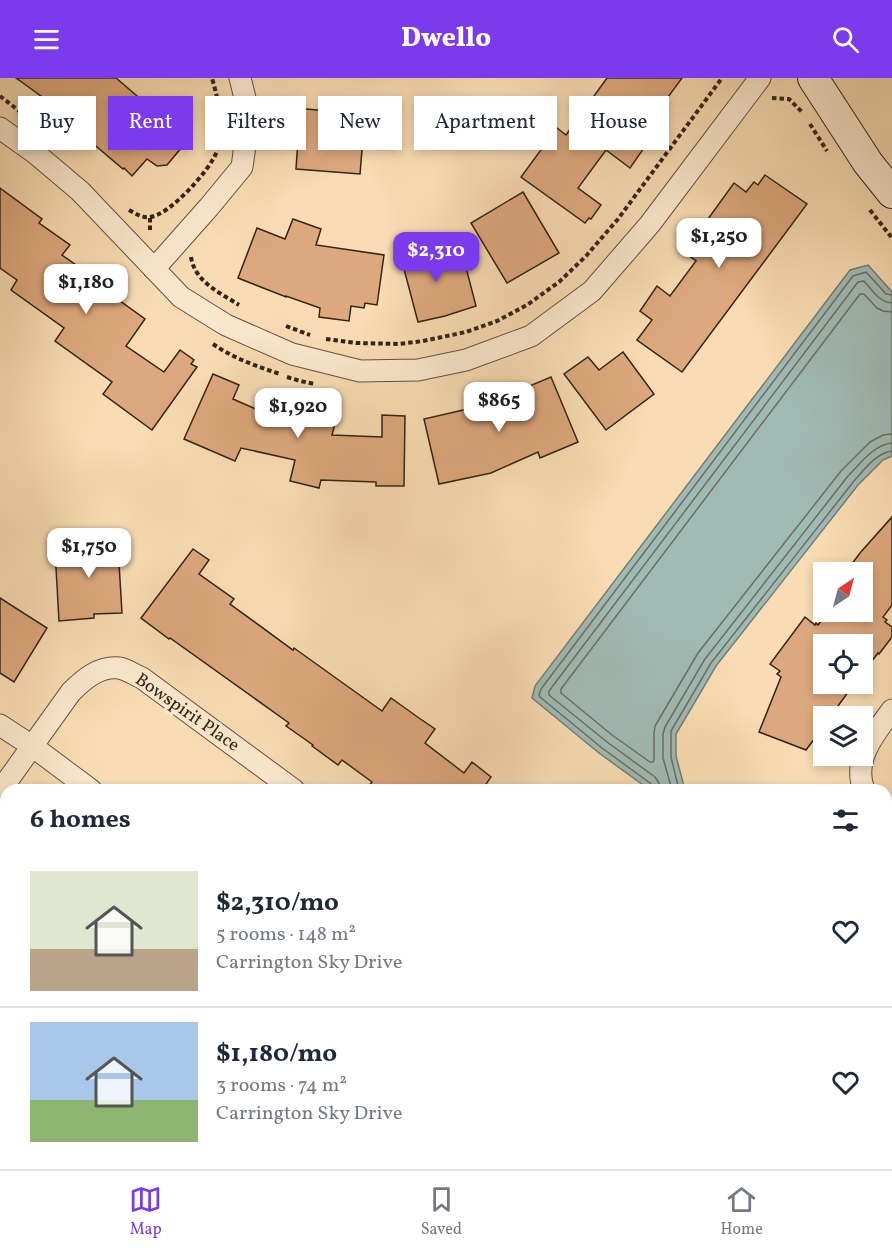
<!DOCTYPE html>
<meta charset="utf-8">
<style>
body{margin:0;font-family:Vollkorn,serif;background:#f6f6f7;color:#1f2937;height:100vh;display:flex;flex-direction:column;font-size:22px;white-space:nowrap}
*{box-sizing:border-box;margin:0}
p{font-size:20px;color:#747a83}
.icon{flex:none;width:33px;height:33px;fill:none;stroke:currentColor;stroke-width:2;stroke-linecap:round;stroke-linejoin:round}
.map{position:relative;flex:1;overflow:hidden}
.side{position:absolute;left:0px;top:706px;width:892px;height:386px;display:flex;flex-direction:column;background:#fff;border-radius:18px 18px 0 0;box-shadow:0 3px 9px #0003}
.side>*{flex:none}
.top-card{position:absolute;left:18px;top:18px;width:856px;height:54px;display:flex;gap:12px}
.needle{width:39px;rotate:36deg}
.controls{position:absolute;left:813px;top:484px;display:grid;gap:12px}
.controls a{display:grid;place-items:center;width:60px;height:60px;border-radius:0px;background:#fff;box-shadow:0 3px 9px #0003;font-size:30px}
.price{position:absolute;translate:-50% -51px;padding:0 14px;border-radius:12px;background:#fff;color:#222;font-size:20px;line-height:39px;filter:drop-shadow(0 2px 3px #0008)}
.price::after{content:'';position:absolute;left:50%;top:36px;width:18px;height:14px;margin-left:-9px;background:inherit;clip-path:polygon(0 0,100% 0,50% 100%)}
.price.active{background:#7c3aed;color:#fff}
ul{padding:0;list-style:none}
li{display:flex;align-items:center;gap:18px;height:150px;padding:0 30px}
li+li{border-top:2px solid #e0e1e3}
li span{display:grid;place-items:center;flex:none;width:168px;height:120px;border-radius:0px;color:#555}
li>.icon{margin-inline-start:auto}
span .icon{width:72px;height:72px;fill:#fffc;stroke-width:1}
li b{font-size:26px}
h2{display:flex;justify-content:space-between;align-items:center;height:72px;padding:0 30px;font-size:26px}
.tag{padding:0 21px;border-radius:0px;background:#fff;box-shadow:0 3px 9px #0003;font-size:21px;line-height:54px}
.tag.active{background:#7c3aed;color:#fff}
header{display:flex;justify-content:space-between;align-items:center;height:78px;padding:0 30px;background:#7c3aed;color:#fff;font-size:27px;font-weight:800}
.dock{display:flex;justify-content:space-around;align-items:center;height:84px;border-top:2px solid #e0e1e3;background:#fff;font-size:16px;color:#747a83}
.dock a{display:grid;justify-items:center;gap:3px}
.dock .active{color:#7c3aed}
.map>svg:first-child{display:block}
.water{fill:#a0bab4;stroke:#747e75;stroke-width:1.5}
.lines{fill:none;stroke-linecap:round;stroke-linejoin:round}
.shore{stroke:#6a6f66;stroke-width:1.5}
.building{fill:#dda87d;stroke:#332417;stroke-width:1.5}
.street-casing{stroke:#64523e;stroke-width:23}
.secondary-casing{stroke:#332417;stroke-width:32}
.path{stroke:#332417;stroke-width:4;stroke-dasharray:4.5 3;stroke-linecap:butt}
.street{stroke:#fbe8ce;stroke-width:21}
.secondary{stroke:#fbe8ce;stroke-width:30}
.labels{text-anchor:middle;dominant-baseline:central;stroke-width:6;stroke-linejoin:round;paint-order:stroke}
.street-label{font-size:18px;fill:#332417;stroke:#fbe8ce}
</style>
<header><svg class="icon" aria-label="menu" viewBox="0 0 24 24"><path d="M4 6h16M4 12h16M4 18h16"/></svg>Dwello<svg class="icon" aria-label="search" viewBox="0 0 24 24"><circle cx="10" cy="10" r="6"/><path d="M15 15l6 6"/></svg></header>
<div class="map">
<svg width="892" height="1091" viewBox="0 0 892 1091">
<rect width="100%" height="100%" fill="#f9dcb3"/>
<filter id="stains"><feTurbulence type="fractalNoise" baseFrequency=".00333" numOctaves="4"/><feColorMatrix values="0 0 0 0 .2 0 0 0 0 .09 0 0 0 0 .02 0 0 0 .5 -.17"/></filter>
<radialGradient id="worn" r=".72"><stop offset=".6" stop-color="#630" stop-opacity="0"/><stop offset="1" stop-color="#630" stop-opacity=".3"/></radialGradient>
<path class="water" d="M868 187 892 214V378L883 382 858 407 716 588 676 656V678L685 712H650L599 675 532 620 535 608 850 192Z"/>
<g class="lines">
<g class="shore">
<path d="M892 234 883 233 877 230 864 216H860L561 611V615L612 657 650 684H653L654 682V656L655 648 698 575 841 393 870 364 883 357 892 356"/>
<path d="M653 712V709L650 705 602 670 540 619 539 617 541 611 853 198 866 194 886 216 892 217"/>
<path d="M660 712 659 705 655 699 607 664 549 617V613L858 204 864 203C872 212 879 224 892 225"/>
<path d="M672 712 663 680V656L665 649 705 581 848 398C860 386 873 367 892 365"/>
<path d="M679 712 671 679V653L711 585 854 403C864 392 876 375 892 373"/>
</g>
</g>
<g class="building">
<path d="M16 0H116L150 29 154 24 192 57 167 87 157 88 147 81 132 98 124 90 123 91 50 29 52 26Z"/>
<path d="M607 0H682L657 34 665 40 630 90 606 72 578 110 601 127 591 141 589 140 585 145 521 99 557 50 566 57Z"/>
<path d="M294 30 365 36 360 96 296 91 298 61H292Z"/>
<path d="M765 97 807 126 682 294 637 262 652 242 640 233 657 208 670 218 696 183 684 174 734 105 746 114 754 104 758 107Z"/>
<path d="M0 110 42 141 39 145 70 167 62 177 86 194 84 197 145 241 126 268 164 294 180 272 194 282 191 286 197 289 152 352 103 316 112 304 55 263 64 250 11 212 17 202 0 190Z"/>
<path d="M523 114 559 175 507 205 471 145Z"/>
<path d="M293 141 321 151 316 167 384 177 377 227 365 225 364 230 351 228 349 243 319 239 320 230 286 218V219L238 200 257 150 285 161Z"/>
<path d="M428 164 434 185 463 178 476 228 445 238 418 244 399 172Z"/>
<path d="M623 274 654 316 606 352 564 296 588 279 599 292Z"/>
<path d="M213 296 239 307 233 321 274 339 277 325 309 330 337 338 332 357 382 359V337L405 338 404 408H376V404L321 402 319 410 290 403 295 382 241 370 235 383 184 361Z"/>
<path d="M551 299 578 364 540 380 538 374 491 395 439 406 424 341 472 330V332Z"/>
<path d="M892 439V527L883 539 887 542 885 544 892 549V559L879 576 878 575 862 596V567H824V606H854L830 639H824V648L806 672 759 654 781 599 777 596 780 593 770 586 805 539 815 547 816 545 818 547 828 534H862V495H845L860 475Z"/>
<path d="M117 452 122 535 94 536V540L59 543 55 472 91 469 90 454Z"/>
<path d="M193 471 209 482 199 496 234 521 230 526 293 572 294 570 382 633 391 620 419 640 435 651 425 665 464 695 472 684 491 699 484 709 488 712H365L372 704 342 682 338 687 312 668 313 667 286 648 289 645 170 560 169 561 141 540Z"/>
<path d="M0 520 47 550 14 604 0 595Z"/>
</g>
<g class="lines">
<g class="street-casing">
<g id="street">
<path d="M0 50 35 75 80 113 181 219 226 247 292 276 360 293 418 292 466 282 531 258 592 213 650 146 760 0"/>
<path d="M154 191 209 129 242 89 247 53 245 20 240 0"/>
<path d="M0 647 32 668 91 712"/>
<path d="M864 712C852 682 875 655 892 632"/>
<path d="M0 713 71 614C84 601 99 588 119 590 126 591 135 597 142 600L294 712"/>
<path d="M886 743 892 748"/>
<path d="M0 1069 6 1074"/>
<path d="M22 1086 29 1091"/>
<path d="M679 1086 680 1091"/>
<path d="M821 1086 828 1091"/>
</g>
</g>
<g class="secondary-casing">
<path id="secondary" d="M813 0 868 85 892 115"/>
</g>
<g class="path">
<path d="M0 18 45 53"/>
<path d="M772 20 789 21 803 35"/>
<path d="M269 27 270 34V46"/>
<path d="M810 46 827 73"/>
<path d="M129 132C136 136 142 140 150 139 170 137 211 91 217 73 225 45 219 26 212 0"/>
<path d="M870 132 892 160"/>
<path d="M150 140V154"/>
<path d="M191 179C195 204 219 214 239 227"/>
<path d="M286 248 310 257"/>
<path d="M326 261 356 265 399 266 423 263 466 254 497 243 527 227 559 204 586 178 618 141 722 0"/>
<path d="M213 266C233 280 258 289 280 296"/>
<path d="M287 299 300 303 315 306"/>
</g>
<use href="#street" class="street"/>
<use href="#secondary" class="secondary"/>
</g>
<g class="labels">
<g class="street-label">
<text transform="translate(187 635) rotate(35)">Bowspirit Place</text>
</g>
</g>
<rect width="100%" height="100%" filter="url(#stains)"/>
<rect width="100%" height="100%" fill="url(#worn)"/>
</svg>
<div class="controls">
<a><svg class="needle" viewBox="-14 -14 28 28"><path d="M0-13l5 13h-10z" fill="#e53935"/><path d="M0 13l5-13h-10z" fill="#747a83"/></svg></a>
<a><svg class="icon" aria-label="locate" viewBox="0 0 24 24"><circle cx="12" cy="12" r="6"/><path d="M12 2v4M12 18v4M2 12h4M18 12h4"/></svg></a>
<a><svg class="icon" aria-label="layers" viewBox="0 0 24 24"><path d="M12 4l9 5-9 5-9-5zM3 14l9 5 9-5"/></svg></a>
</div>
<b class="price" style="left:719px;top:191px">$1,250</b>
<b class="price active" style="left:436px;top:205px">$2,310</b>
<b class="price" style="left:86px;top:237px">$1,180</b>
<b class="price" style="left:499px;top:355px">$865</b>
<b class="price" style="left:298px;top:361px">$1,920</b>
<b class="price" style="left:89px;top:501px">$1,750</b>
<div class="top-card">
<a class="tag">Buy</a>
<a class="tag active">Rent</a>
<a class="tag">Filters</a>
<a class="tag">New</a>
<a class="tag">Apartment</a>
<a class="tag">House</a>
</div>
<section class="side">
<h2>6 homes<svg class="icon" aria-label="filters" viewBox="0 0 24 24"><path d="M4 7h16M4 17h16"/><circle cx="9" cy="7" r="2"/><circle cx="15" cy="17" r="2"/></svg></h2>
<ul>
<li><span style="background:linear-gradient(#dfe7d0 65%,#b9a48a 0)"><svg class="icon" aria-label="home" viewBox="0 0 24 24"><path d="M3 11l9-7 9 7M6 9v11h12V9"/></svg></span><div><b>$2,310/mo</b><p>5 rooms · 148 m²</p><p>Carrington Sky Drive</p></div><svg class="icon" aria-label="heart" viewBox="0 0 24 24"><path d="M12 20l-8-8c-3-5 5-10 8-4 3-6 11-1 8 4z"/></svg></li>
<li><span style="background:linear-gradient(#a9c7e8 65%,#8fb573 0)"><svg class="icon" aria-label="home" viewBox="0 0 24 24"><path d="M3 11l9-7 9 7M6 9v11h12V9"/></svg></span><div><b>$1,180/mo</b><p>3 rooms · 74 m²</p><p>Carrington Sky Drive</p></div><svg class="icon" aria-label="heart" viewBox="0 0 24 24"><path d="M12 20l-8-8c-3-5 5-10 8-4 3-6 11-1 8 4z"/></svg></li>
</ul>
</section>
</div>
<nav class="dock">
<a class="active"><svg class="icon" aria-label="map" viewBox="0 0 24 24"><path d="M3 6l6-2 6 2 6-2v14l-6 2-6-2-6 2zM9 4v14M15 6v14"/></svg>Map</a>
<a><svg class="icon" aria-label="saved" viewBox="0 0 24 24"><path d="M7 4h10v16l-5-4-5 4z"/></svg>Saved</a>
<a><svg class="icon" aria-label="home" viewBox="0 0 24 24"><path d="M3 11l9-7 9 7M6 9v11h12V9"/></svg>Home</a>
</nav>
